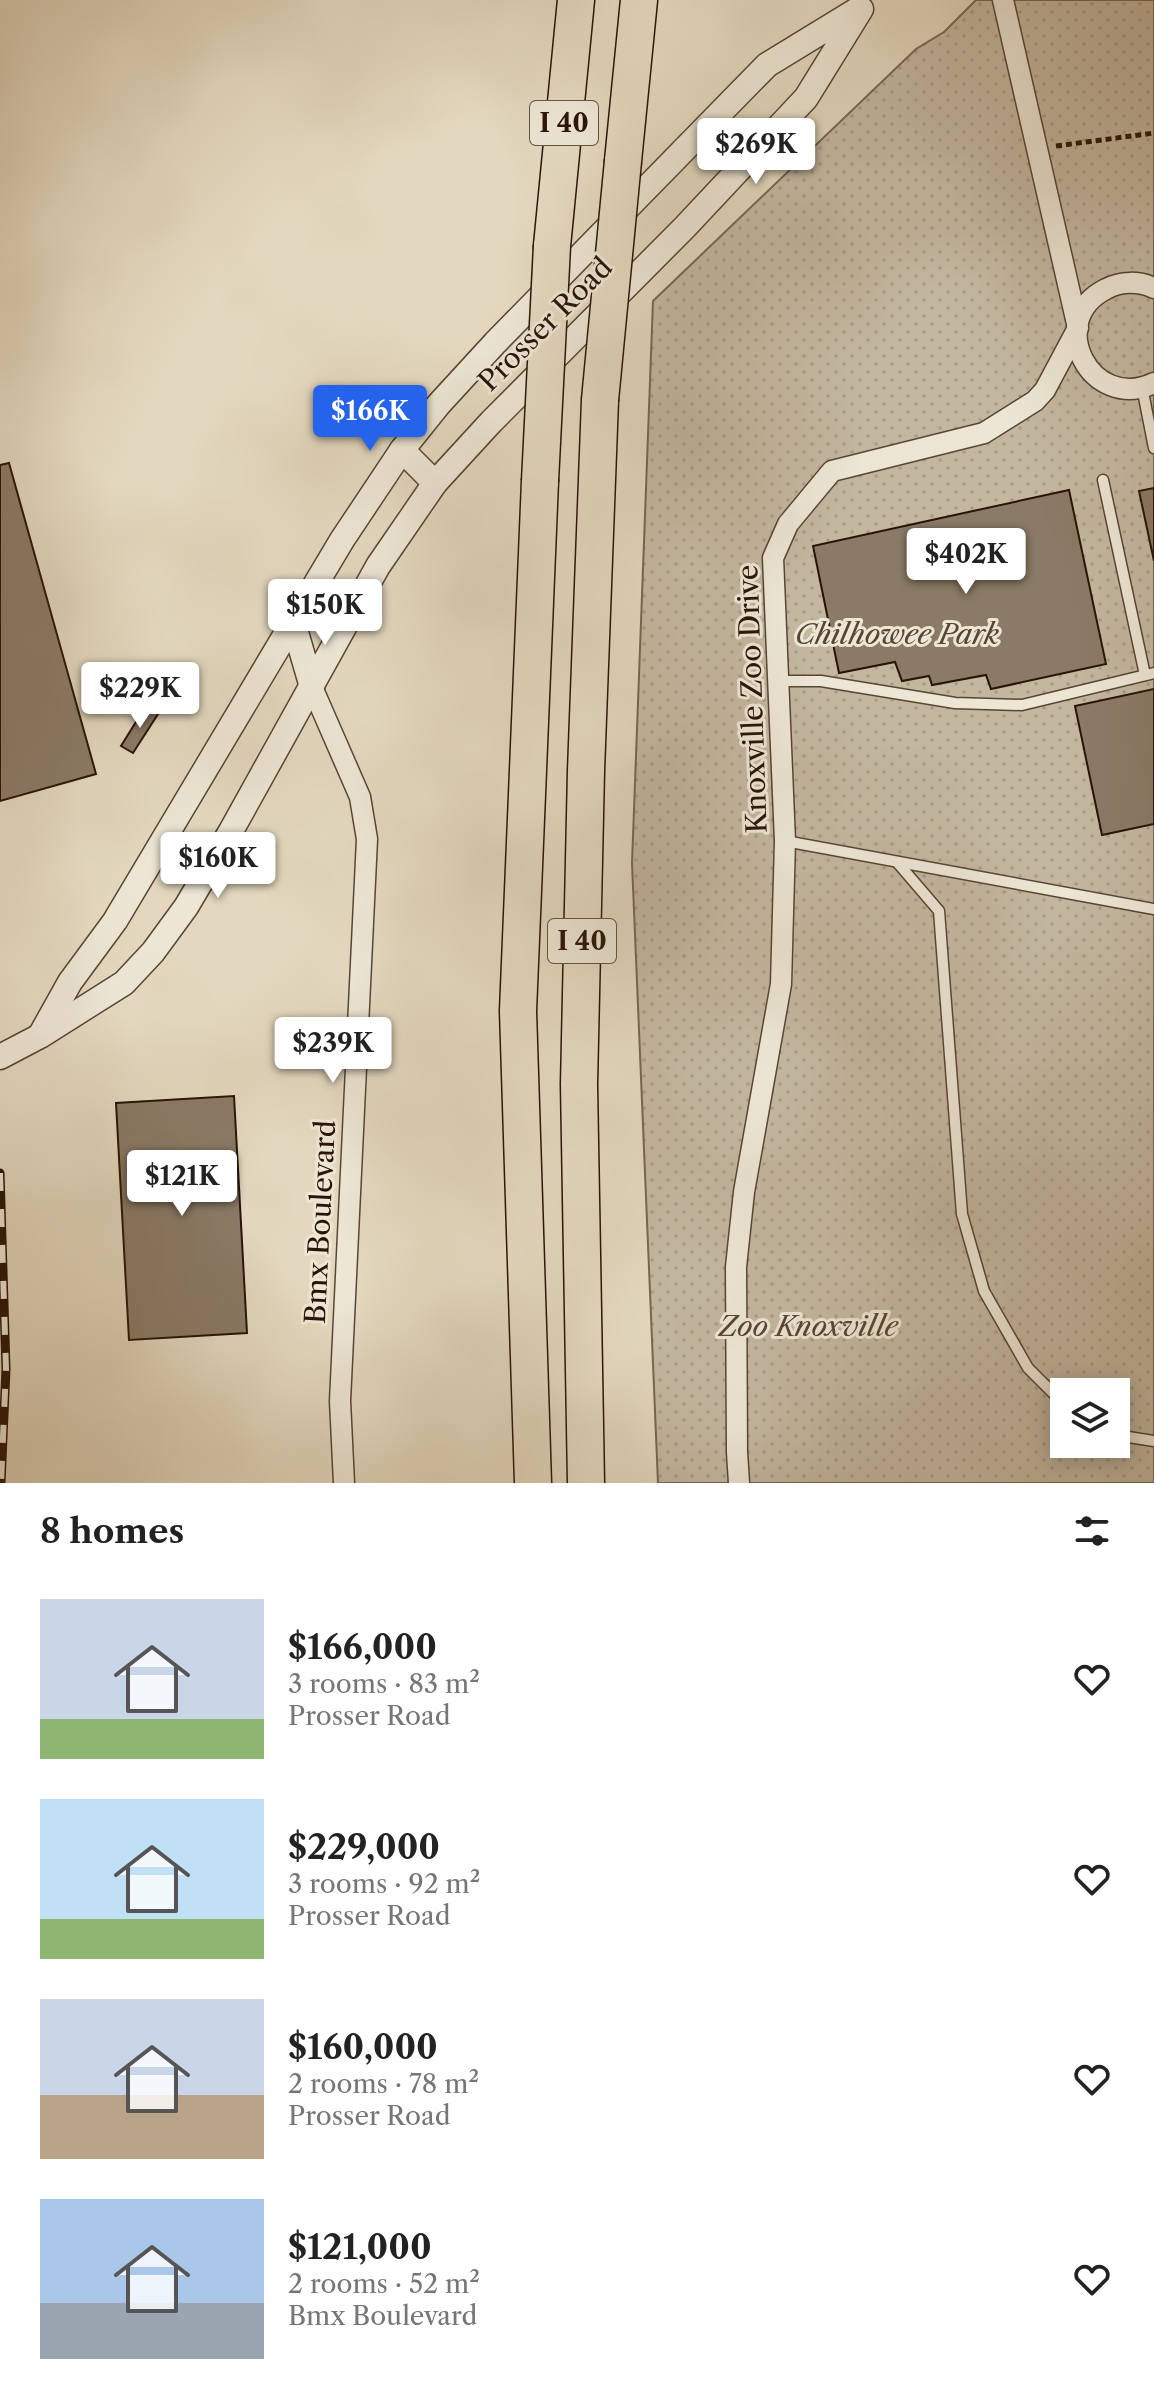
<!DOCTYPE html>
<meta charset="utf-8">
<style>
body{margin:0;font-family:"Libre Caslon Text",serif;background:#f6f6f6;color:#222;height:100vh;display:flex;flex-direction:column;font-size:30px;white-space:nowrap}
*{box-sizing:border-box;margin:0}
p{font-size:26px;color:#767676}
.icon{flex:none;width:44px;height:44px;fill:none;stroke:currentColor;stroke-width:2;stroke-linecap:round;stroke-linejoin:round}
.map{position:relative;height:1483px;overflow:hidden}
.sheet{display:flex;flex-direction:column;background:#fff;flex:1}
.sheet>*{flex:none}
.fabs{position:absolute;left:1050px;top:1378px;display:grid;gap:16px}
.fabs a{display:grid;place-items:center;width:80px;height:80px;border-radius:0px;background:#fff;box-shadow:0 4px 20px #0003;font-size:40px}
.price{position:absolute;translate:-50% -68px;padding:0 18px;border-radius:8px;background:#fff;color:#222;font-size:26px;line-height:52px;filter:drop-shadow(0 2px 4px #0008)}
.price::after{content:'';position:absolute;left:50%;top:48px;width:24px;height:18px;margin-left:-12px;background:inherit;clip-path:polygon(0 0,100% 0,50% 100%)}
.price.active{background:#2563eb;color:#fff}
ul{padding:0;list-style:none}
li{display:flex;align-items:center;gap:24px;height:200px;padding:0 40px}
li span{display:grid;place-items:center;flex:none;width:224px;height:160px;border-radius:0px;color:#555}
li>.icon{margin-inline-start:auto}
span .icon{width:96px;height:96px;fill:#fffc;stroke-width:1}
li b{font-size:34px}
h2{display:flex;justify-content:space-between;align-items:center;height:96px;padding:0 40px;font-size:34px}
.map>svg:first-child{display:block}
.park{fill:url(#park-dots);stroke:#766653;stroke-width:2;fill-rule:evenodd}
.building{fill:#8a7a66;stroke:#291406;stroke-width:2}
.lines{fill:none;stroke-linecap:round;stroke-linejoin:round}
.service-casing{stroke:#584534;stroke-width:13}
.minor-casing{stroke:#584534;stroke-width:23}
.tertiary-casing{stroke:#584534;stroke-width:27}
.motorway-casing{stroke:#291406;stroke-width:39}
.path{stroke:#291406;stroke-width:5;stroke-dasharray:6 4;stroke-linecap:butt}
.service{stroke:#ede6d5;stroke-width:10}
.minor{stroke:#ede6d5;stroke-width:20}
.tertiary{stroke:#ede6d5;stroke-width:24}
.motorway{stroke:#e3d8bf;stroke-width:36}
.rail-casing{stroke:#291406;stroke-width:9}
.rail{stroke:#ede6d5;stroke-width:6;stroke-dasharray:18;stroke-linecap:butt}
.motorway-bridge-casing{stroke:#291406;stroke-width:39;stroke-linecap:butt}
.motorway-bridge{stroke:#e3d8bf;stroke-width:36}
.labels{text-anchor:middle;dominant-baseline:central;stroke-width:6;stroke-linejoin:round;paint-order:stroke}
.shield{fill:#ede6d5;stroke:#645344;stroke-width:2}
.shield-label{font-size:26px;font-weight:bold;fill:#291406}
.street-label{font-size:28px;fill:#291406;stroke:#ede6d5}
.park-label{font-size:28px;font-style:italic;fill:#574534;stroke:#ede6d5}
</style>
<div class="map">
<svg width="1154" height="1483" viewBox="0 0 1154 1483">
<defs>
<pattern id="park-dots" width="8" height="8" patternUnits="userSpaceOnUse" patternTransform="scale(2)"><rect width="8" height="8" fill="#c3b7a0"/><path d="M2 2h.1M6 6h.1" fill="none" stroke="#a89c88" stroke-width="1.8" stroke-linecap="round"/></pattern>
</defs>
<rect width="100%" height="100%" fill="#e3d8bf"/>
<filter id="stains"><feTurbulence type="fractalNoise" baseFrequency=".0025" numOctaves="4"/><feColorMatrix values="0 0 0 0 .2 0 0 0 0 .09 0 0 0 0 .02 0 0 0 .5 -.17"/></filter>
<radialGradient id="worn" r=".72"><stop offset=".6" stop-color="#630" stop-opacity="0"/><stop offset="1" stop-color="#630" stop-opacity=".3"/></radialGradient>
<path class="park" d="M976 0H1154V1483H658L632 863 653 301 916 49 944 32ZM1064 1392H1116V1444H1064Z"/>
<g class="building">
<path d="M9 463 96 774 0 801V465Z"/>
<path d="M1154 488V561L1139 491Z"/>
<path d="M1069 490 1106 664 991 689 986 675 932 685 929 676 902 681 895 662 839 673 813 546Z"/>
<path d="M1154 689V824L1102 835 1075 706Z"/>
<path d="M146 706 158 714 133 753 121 746Z"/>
<path d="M234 1096 247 1333 129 1340 116 1103Z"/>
</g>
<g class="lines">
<g class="service-casing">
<g id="service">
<path d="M1142 387 1154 448"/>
<path d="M1103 480 1145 675"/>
<path d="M779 681H821L955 703 1022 705 1154 673"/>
<path d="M785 841 1154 909"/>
<path d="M897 862 939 911 962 1214 984 1291 1028 1368 1064 1404"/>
<path d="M1116 1435 1154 1441"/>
</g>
</g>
<g class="minor-casing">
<g id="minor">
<path d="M1154 288C1139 281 1121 281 1106 289 1044 320 1090 413 1154 383"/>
<path d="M312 687 360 797 367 839 340 1401 344 1483"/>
<path d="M739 1483 737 1452 736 1267 744 1192 781 984 785 841 773 558 788 524 832 471 984 433 1035 401 1045 390 1078 328 1003 0"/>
</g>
</g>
<g class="tertiary-casing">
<g id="tertiary">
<path d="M402 450 435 483"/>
<path d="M293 622 312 687"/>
<path d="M41 1034 70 982 115 921 342 540 402 450 439 404 495 343 767 65 857 10"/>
<path d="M0 1057 40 1036 124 983 153 952 186 907 231 831 378 566 435 483 491 422 685 227 806 98 861 9"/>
</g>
</g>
<g class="motorway-casing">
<g id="motorway">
<path d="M623 161 639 0"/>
<path d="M552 246 576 0"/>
<path d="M533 1483 518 1011 540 481"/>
<path d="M586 1483 579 1084 586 771 600 400"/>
</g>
</g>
<path class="path" d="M1056 146 1154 133"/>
<use href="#service" class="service"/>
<use href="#minor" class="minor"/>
<use href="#tertiary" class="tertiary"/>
<use href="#motorway" class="motorway"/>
<g class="rail-casing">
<path id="rail" d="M0 1173 6 1369 1 1483"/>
</g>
<use href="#rail" class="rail"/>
<g class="motorway-bridge-casing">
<g id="motorway-bridge">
<path d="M600 400 623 161"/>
<path d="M540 481 552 246"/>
</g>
</g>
<use href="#motorway-bridge" class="motorway-bridge"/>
</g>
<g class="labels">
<g class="shield">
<rect x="530" y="101" width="68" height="44" rx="6"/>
<rect x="548" y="919" width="68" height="44" rx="6"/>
</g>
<g class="shield-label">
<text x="564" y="123">I 40</text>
<text x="582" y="941">I 40</text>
</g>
<g class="street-label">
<text transform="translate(545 324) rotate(-45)">Prosser Road</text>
<text transform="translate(752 699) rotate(-92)">Knoxville Zoo Drive</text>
<text transform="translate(320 1222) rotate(-87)">Bmx Boulevard</text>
</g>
<g class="park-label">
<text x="897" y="634">Chilhowee Park</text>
<text x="808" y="1326">Zoo Knoxville</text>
</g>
</g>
<rect width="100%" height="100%" filter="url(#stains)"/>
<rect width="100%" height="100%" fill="url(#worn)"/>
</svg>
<div class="fabs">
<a><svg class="icon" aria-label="layers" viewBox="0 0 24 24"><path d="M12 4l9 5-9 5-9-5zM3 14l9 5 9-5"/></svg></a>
</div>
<b class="price" style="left:756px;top:186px">$269K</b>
<b class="price active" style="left:370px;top:453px">$166K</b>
<b class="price" style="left:966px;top:596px">$402K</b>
<b class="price" style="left:325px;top:647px">$150K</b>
<b class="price" style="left:140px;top:730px">$229K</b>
<b class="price" style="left:218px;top:900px">$160K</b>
<b class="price" style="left:333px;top:1085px">$239K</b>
<b class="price" style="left:182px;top:1218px">$121K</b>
</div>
<section class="sheet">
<h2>8 homes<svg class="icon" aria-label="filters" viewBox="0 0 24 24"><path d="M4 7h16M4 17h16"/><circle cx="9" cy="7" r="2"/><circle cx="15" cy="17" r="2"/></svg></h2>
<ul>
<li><span style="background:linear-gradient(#c9d6e8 75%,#8fb573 0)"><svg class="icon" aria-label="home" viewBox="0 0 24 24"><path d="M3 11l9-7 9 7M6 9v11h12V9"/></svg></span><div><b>$166,000</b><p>3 rooms · 83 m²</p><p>Prosser Road</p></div><svg class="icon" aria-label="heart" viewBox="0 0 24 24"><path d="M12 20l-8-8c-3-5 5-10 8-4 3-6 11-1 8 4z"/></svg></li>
<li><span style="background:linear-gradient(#bfe0f5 75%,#8fb573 0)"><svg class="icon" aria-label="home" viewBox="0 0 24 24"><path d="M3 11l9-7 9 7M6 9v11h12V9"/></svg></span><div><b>$229,000</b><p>3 rooms · 92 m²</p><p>Prosser Road</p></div><svg class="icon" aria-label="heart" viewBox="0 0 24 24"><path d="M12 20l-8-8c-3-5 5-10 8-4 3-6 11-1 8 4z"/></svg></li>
<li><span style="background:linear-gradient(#c9d6e8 60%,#b9a48a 0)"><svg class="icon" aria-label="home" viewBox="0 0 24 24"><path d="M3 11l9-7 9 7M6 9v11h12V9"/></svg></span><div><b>$160,000</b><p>2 rooms · 78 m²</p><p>Prosser Road</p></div><svg class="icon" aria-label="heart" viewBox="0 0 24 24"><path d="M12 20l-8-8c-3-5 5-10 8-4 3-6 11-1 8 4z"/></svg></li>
<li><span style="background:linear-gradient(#a9c7e8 65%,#9aa5b1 0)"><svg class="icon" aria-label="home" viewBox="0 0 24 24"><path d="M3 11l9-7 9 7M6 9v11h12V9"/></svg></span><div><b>$121,000</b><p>2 rooms · 52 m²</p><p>Bmx Boulevard</p></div><svg class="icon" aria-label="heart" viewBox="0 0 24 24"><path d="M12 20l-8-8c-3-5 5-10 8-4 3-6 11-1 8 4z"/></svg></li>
</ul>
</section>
